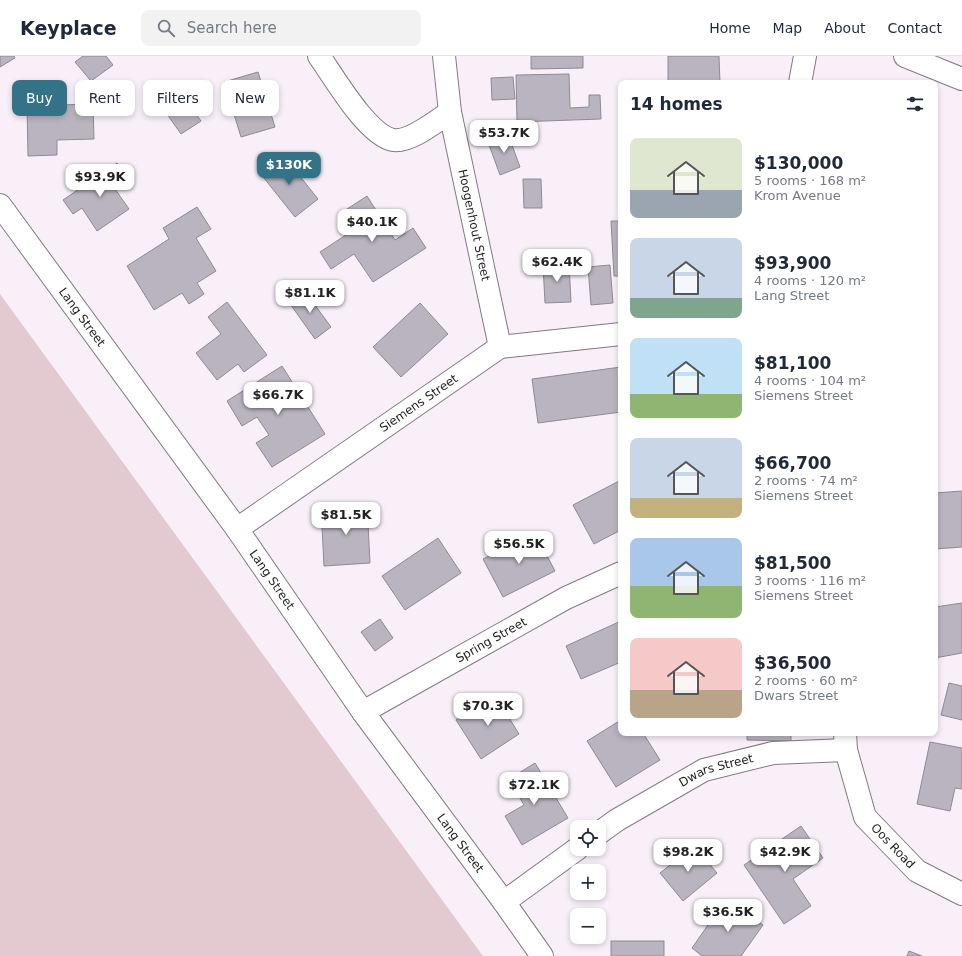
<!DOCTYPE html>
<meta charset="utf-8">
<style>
body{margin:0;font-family:"DejaVu Sans",sans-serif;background:#f2f2f3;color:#1f2937;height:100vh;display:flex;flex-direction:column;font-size:15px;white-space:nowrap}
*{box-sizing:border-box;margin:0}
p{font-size:13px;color:#747a83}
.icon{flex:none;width:22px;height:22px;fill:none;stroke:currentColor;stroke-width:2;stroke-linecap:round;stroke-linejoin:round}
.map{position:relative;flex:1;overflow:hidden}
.sheet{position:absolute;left:618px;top:24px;width:320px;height:656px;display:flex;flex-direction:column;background:#fff;border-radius:8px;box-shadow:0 2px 6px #0003}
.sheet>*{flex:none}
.guide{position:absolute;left:12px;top:24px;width:380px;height:36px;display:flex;gap:8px}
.buttons{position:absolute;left:570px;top:764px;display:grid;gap:8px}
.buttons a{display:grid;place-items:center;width:36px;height:36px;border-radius:8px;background:#fff;box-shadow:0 2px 6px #0003;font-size:20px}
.price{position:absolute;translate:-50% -34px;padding:0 9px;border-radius:8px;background:#fff;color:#222;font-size:13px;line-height:26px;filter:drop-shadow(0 1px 2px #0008)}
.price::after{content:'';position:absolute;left:50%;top:24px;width:12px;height:9px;margin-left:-6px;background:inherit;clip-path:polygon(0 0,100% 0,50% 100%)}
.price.active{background:#347288;color:#fff}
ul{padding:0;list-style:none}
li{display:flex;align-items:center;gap:12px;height:100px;padding:0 12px}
li span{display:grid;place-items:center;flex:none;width:112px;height:80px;border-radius:8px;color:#555}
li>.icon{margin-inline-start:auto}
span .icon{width:48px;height:48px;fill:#fffc;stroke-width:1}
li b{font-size:17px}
h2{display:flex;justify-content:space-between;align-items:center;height:48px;padding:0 12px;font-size:17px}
.pill{padding:0 14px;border-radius:8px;background:#fff;box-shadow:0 2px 6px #0003;font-size:14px;line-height:36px}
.pill.active{background:#347288;color:#fff}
header{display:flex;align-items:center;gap:24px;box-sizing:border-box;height:56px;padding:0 20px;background:#fff;border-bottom:1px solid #e0e1e3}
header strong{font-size:19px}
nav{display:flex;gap:22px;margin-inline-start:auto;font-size:14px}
.search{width:280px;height:36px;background:#f2f2f3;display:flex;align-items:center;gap:10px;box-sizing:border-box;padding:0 14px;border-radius:8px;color:#747a83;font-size:15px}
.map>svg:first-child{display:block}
.green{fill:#e3cad0}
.building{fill:#b9b4bf;stroke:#8e8a94}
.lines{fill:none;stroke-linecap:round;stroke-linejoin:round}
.minor-casing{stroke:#827a83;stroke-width:24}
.tertiary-casing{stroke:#827a83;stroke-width:24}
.minor{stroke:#fff;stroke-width:22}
.tertiary{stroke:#fff;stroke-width:22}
.labels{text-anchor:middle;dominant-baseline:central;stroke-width:3;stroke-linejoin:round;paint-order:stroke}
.street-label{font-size:12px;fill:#211e21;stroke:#fff}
</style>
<header>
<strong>Keyplace</strong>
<div class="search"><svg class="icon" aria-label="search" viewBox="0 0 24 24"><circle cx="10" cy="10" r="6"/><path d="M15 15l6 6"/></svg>Search here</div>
<nav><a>Home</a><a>Map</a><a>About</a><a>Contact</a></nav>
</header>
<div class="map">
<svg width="962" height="900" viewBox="0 0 962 900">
<rect width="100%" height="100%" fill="#f8eff9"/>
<path class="green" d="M0 238 483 900H0Z"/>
<g class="building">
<path d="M0 0H14L15 2 0 11Z"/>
<path d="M83 0H106L113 9 91 25 75 6Z"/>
<path d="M531 0H583V12L531 13Z"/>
<path d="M668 0H719L720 27H668Z"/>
<path d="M258 16 275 71 241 81 224 26Z"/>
<path d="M569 18 570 52 589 51V39H600L601 63 517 66 516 19Z"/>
<path d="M513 21 515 43 492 44 491 22Z"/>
<path d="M182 38 201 65 181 78 162 51Z"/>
<path d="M93 48 94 83 57 84V99L28 100 27 50Z"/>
<path d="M508 78 520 111 500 119 488 86Z"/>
<path d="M283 99 318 143 295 161 260 117Z"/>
<path d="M117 107 129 123 115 133 129 153 97 175 82 152 73 158 63 144Z"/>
<path d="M523 123H541L542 152H524Z"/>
<path d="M367 140 395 184 413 172 426 192 373 226 354 198 331 213 320 196 352 175 341 157Z"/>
<path d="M197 151 211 173 196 182 216 215 197 227 204 238 189 248 182 237 154 254 127 210 169 183 163 172Z"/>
<path d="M611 165H621V220H614Z"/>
<path d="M569 207 571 246 545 247 543 209Z"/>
<path d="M610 209 613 247 591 249 588 211Z"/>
<path d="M304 234 331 271 315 283 288 245Z"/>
<path d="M227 246 267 299 244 316 238 308 217 324 196 297 221 278 208 261Z"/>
<path d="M420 247 448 278 401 321 373 291Z"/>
<path d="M282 310 325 378 272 411 256 387 269 379 257 361 242 370 227 345Z"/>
<path d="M621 311V356L538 367 532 323Z"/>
<path d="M621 424V474L594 488 573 449Z"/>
<path d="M962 435V491L935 493V437Z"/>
<path d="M367 449 370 507 324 510 321 452Z"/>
<path d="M535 477 555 515 503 541 483 503Z"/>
<path d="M438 482 461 517 405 554 382 520Z"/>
<path d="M962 547V597L935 602V551Z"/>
<path d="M380 563 393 582 375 595 361 576Z"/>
<path d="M621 565V606L581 623 566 590Z"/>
<path d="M949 627 962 630V664L941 659Z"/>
<path d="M495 639 519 678 481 703 456 664Z"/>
<path d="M621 664V677H643L660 704 616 731 587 685Z"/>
<path d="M747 677H791V685L747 684Z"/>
<path d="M930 686 962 692V733L955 732 950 755 917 748Z"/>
<path d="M535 707 568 762 522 789 505 760 524 749 509 723Z"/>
<path d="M801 770 823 802 793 823 811 850 784 868 744 809Z"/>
<path d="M694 790 717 817 683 845 660 817Z"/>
<path d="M726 843 763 869 741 900H702L692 892Z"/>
<rect x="611" y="885" width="53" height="15"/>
<path d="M909 895 922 900H907Z"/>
</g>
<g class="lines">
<g class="minor-casing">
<g id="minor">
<path d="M319 0C334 21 367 79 393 84 409 87 437 65 450 56"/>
<path id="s1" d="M444 0 450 56 500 291"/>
<path d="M905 0 962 23"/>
<path d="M800 27 805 0"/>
<path id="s2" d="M237 473 500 291 621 278"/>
<path id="s3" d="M363 656 566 542 621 517"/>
<path id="s4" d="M845 677 846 694 865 761 917 815 962 838"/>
<path id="s5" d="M599 777 617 764 704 714 773 697 846 694"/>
<path d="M504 846 577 793"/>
</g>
</g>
<g class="tertiary-casing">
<g id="tertiary">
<path id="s6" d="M0 149 237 473 363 656 504 846 542 900"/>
</g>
</g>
<use href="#minor" class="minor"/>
<use href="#tertiary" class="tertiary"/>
</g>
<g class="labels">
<g class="street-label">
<text stroke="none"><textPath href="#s1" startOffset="172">Hoogenhout Street</textPath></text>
<text stroke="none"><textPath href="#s6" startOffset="139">Lang Street</textPath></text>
<text stroke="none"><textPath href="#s2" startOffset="221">Siemens Street</textPath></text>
<text stroke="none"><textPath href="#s6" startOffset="463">Lang Street</textPath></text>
<text stroke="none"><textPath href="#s3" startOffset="147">Spring Street</textPath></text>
<text stroke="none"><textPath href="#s5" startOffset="134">Dwars Street</textPath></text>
<text stroke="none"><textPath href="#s6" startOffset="787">Lang Street</textPath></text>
<text stroke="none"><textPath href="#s4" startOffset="127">Oos Road</textPath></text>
</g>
</g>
</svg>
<div class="buttons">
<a><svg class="icon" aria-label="locate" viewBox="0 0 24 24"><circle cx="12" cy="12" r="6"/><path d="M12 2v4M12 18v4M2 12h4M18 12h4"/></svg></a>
<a>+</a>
<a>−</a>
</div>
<b class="price" style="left:504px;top:98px">$53.7K</b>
<b class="price active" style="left:289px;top:130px">$130K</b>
<b class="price" style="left:100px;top:142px">$93.9K</b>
<b class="price" style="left:372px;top:187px">$40.1K</b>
<b class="price" style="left:557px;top:227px">$62.4K</b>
<b class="price" style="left:310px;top:258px">$81.1K</b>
<b class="price" style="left:278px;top:360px">$66.7K</b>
<b class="price" style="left:346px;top:480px">$81.5K</b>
<b class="price" style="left:519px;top:509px">$56.5K</b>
<b class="price" style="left:488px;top:671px">$70.3K</b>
<b class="price" style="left:534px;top:750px">$72.1K</b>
<b class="price" style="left:688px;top:817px">$98.2K</b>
<b class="price" style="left:785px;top:817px">$42.9K</b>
<b class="price" style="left:728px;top:877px">$36.5K</b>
<div class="guide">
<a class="pill active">Buy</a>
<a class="pill">Rent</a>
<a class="pill">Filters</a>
<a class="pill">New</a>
</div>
<section class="sheet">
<h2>14 homes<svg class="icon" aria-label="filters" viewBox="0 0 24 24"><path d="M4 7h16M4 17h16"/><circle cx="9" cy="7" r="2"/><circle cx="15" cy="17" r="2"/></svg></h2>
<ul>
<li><span style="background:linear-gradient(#dfe7d0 65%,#9aa5b1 0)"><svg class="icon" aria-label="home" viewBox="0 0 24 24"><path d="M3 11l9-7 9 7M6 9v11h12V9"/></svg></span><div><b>$130,000</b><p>5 rooms · 168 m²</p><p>Krom Avenue</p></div></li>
<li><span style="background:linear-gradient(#c9d6e8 75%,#7fa58c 0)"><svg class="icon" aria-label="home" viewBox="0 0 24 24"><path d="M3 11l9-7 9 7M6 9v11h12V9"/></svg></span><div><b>$93,900</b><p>4 rooms · 120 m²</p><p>Lang Street</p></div></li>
<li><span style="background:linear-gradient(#bfe0f5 70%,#8fb573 0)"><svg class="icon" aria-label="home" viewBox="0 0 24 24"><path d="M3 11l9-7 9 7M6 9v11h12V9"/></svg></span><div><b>$81,100</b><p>4 rooms · 104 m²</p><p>Siemens Street</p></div></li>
<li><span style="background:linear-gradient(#c9d6e8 75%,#c2b280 0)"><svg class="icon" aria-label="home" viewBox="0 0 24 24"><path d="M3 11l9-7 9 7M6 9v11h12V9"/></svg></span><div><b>$66,700</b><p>2 rooms · 74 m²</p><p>Siemens Street</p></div></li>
<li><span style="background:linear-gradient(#a9c7e8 60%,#8fb573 0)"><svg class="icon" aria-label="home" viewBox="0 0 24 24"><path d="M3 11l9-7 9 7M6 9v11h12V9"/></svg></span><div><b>$81,500</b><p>3 rooms · 116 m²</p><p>Siemens Street</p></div></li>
<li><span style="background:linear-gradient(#f6c9c9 65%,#b9a48a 0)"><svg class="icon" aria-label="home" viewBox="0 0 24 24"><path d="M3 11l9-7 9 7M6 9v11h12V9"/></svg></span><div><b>$36,500</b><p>2 rooms · 60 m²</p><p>Dwars Street</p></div></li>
</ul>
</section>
</div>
